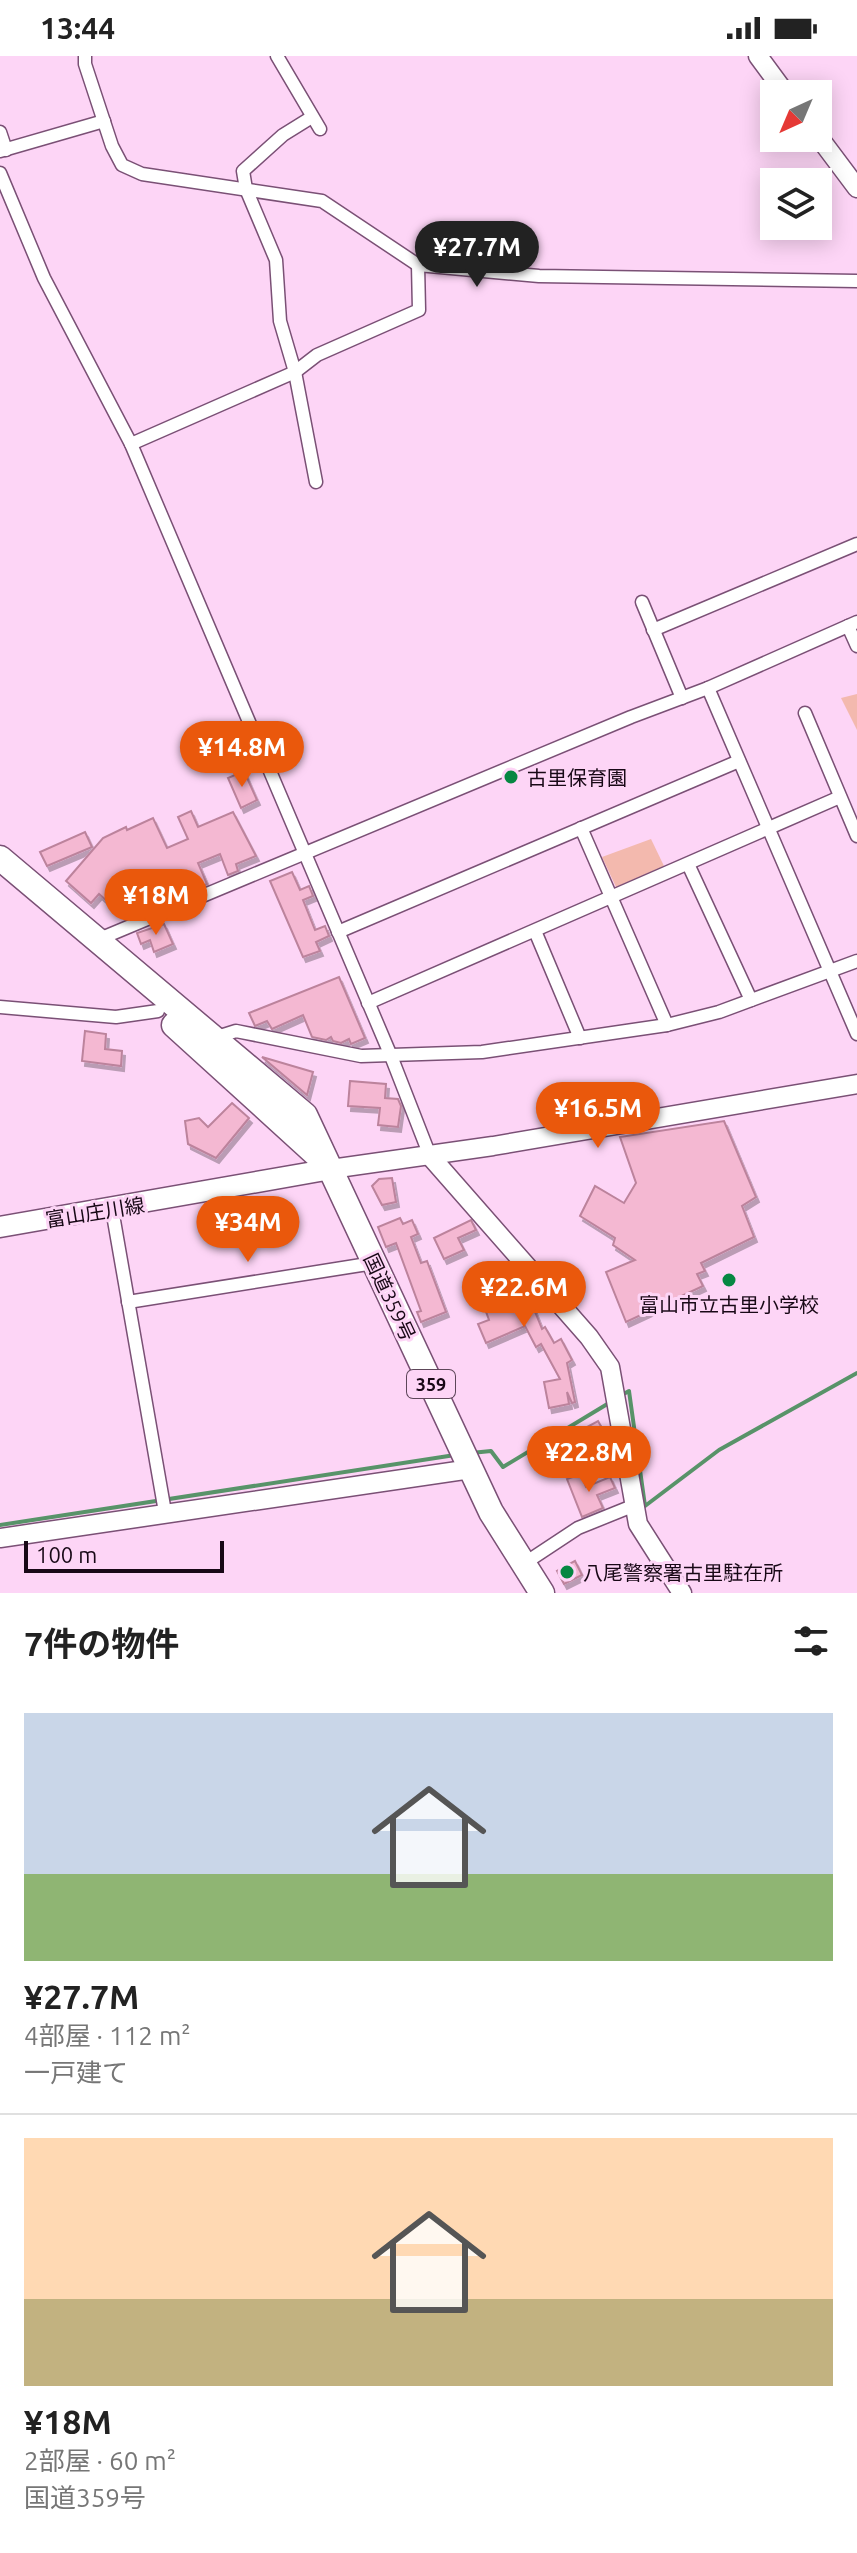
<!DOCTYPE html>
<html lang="ja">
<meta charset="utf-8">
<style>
body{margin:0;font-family:Ubuntu,"Noto Sans JP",sans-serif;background:#f6f6f6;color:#222;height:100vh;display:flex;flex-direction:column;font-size:30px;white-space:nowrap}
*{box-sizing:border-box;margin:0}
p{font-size:26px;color:#767676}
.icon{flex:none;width:44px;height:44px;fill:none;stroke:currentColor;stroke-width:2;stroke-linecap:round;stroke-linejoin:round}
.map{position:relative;height:1537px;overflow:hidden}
.panel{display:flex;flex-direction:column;background:#fff;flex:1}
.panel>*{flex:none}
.needle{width:52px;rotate:224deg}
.tools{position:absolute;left:760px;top:24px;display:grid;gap:16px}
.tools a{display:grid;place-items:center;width:72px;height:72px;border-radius:0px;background:#fff;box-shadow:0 4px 20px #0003;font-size:40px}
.scale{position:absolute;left:24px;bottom:20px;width:200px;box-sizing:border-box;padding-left:8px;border:4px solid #180816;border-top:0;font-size:22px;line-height:28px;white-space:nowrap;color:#180816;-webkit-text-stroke:6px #fdd5f6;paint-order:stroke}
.price{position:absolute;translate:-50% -68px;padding:0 18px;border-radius:28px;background:#ea580c;color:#fff;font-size:26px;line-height:52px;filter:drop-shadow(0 2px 4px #0008)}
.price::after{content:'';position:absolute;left:50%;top:48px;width:24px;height:18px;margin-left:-12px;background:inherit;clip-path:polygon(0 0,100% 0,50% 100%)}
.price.active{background:#222;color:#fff}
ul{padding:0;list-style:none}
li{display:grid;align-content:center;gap:16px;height:424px;padding:0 24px}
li+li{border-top:2px solid #e0e0e0}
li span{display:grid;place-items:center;height:248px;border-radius:0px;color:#555}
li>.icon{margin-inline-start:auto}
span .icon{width:144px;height:144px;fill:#fffc;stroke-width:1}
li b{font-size:34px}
h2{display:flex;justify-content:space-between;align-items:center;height:96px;padding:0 24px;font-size:34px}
.status{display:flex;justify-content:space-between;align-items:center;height:56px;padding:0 40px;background:#fff;direction:ltr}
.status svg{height:22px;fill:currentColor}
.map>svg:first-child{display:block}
.green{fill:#f3b9ae}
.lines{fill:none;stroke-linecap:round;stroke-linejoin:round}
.stream{stroke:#589369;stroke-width:4}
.building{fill:#f4b8d2;stroke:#bc839c;stroke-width:2;filter:url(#shadow)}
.street-casing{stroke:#7a5075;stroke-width:15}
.secondary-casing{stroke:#7a5075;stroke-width:21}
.primary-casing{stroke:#7a5075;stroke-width:23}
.highway-casing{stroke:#7a5075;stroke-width:27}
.street{stroke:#fff;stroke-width:12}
.secondary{stroke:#fff;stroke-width:18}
.primary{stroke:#fff;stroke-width:20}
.highway{stroke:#fff;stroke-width:24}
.poi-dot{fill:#068742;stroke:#fdd5f6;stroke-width:3}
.labels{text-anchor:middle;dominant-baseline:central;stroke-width:6;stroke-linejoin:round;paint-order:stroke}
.shield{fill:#fdd5f6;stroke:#5d4659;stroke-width:2}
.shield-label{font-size:18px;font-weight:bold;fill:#180816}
.poi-label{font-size:20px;fill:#180816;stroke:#fdd5f6;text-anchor:start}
.street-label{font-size:20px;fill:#180816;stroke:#fdd5f6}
</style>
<div class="status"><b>13:44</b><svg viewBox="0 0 49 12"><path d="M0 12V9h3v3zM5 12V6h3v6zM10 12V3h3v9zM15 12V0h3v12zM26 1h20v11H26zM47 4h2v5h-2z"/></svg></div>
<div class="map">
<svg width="857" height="1537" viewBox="0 0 857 1537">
<defs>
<filter id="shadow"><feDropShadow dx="3" dy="5" stdDeviation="0" flood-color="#0004"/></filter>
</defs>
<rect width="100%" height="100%" fill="#fdd5f6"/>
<g class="green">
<path d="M857 638V674L841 642Z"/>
<path d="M651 783 664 810 616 831 602 801Z"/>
</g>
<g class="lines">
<g class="stream">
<path d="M620 1340 629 1335 645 1450 719 1394 857 1317"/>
<path d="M471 1397 491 1395 503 1411 609 1347"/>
<path d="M0 1469 455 1399"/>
</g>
</g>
<g class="building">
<path d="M244 715 257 744 241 752 228 722Z"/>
<path d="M191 755 198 771 233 756 256 800 236 808 238 815 228 819 220 798 198 807 207 828 183 839 179 830 145 844 146 847 139 850 141 856 129 861 118 835 108 846 99 838 91 847 66 825 103 782 126 771 127 774 153 762 167 792 188 783 178 761Z"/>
<path d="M85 776 92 791 47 810 40 796Z"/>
<path d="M292 816 300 834 309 830 313 840 303 844 315 874 325 870 329 880 316 886 320 895 303 901 270 825Z"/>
<path d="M164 868 173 888 154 896 150 884 141 888 137 877Z"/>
<path d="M339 921 365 982 351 988 349 983 341 987 333 985 331 981 326 984 312 981 303 959 272 973 267 965 255 970 249 957Z"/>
<path d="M85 975 106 978 105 993 122 995 121 1010 82 1005Z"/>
<path d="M262 1001 313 1016 307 1039Z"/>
<path d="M350 1025 386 1028 385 1042 398 1043 401 1050 398 1071 378 1069 380 1052 348 1050Z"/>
<path d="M232 1047 249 1062 216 1102 188 1088 185 1065 199 1062 208 1071Z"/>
<path d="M724 1065 756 1141 742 1150 754 1181 701 1207 705 1215 697 1218 703 1230 626 1266 606 1216 635 1204 613 1189 615 1182 580 1160 595 1130 624 1147 636 1127 620 1081Z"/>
<path d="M392 1122 396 1146 382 1149 372 1130 379 1123Z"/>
<path d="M400 1162 403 1168 412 1164 418 1178 411 1181 421 1207 427 1205 446 1256 421 1266 417 1256 421 1255 396 1187 386 1191 378 1171Z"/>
<path d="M471 1164 476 1174 458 1182 464 1194 444 1203 434 1182Z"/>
<path d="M503 1212 508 1225 520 1220 528 1229 525 1231 542 1273 545 1271 554 1287 561 1283 572 1304 567 1307 575 1346 572 1347 567 1336 569 1348 549 1352 544 1326 560 1323 541 1288 536 1291 525 1270 486 1287 478 1268 489 1264 477 1231 489 1227 486 1218Z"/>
<path d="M598 1365 606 1379 559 1404 552 1390Z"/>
<path d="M581 1418 586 1431 610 1421 615 1432 597 1439 603 1452 582 1461 567 1423Z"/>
<path d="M575 1505 582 1519 564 1528 557 1515Z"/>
</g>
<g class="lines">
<g class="street-casing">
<g id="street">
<path d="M85 0V8L112 90 122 109 142 118 322 145 418 209 539 220 857 225"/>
<path d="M277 0 320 73"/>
<path d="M312 61 283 79 243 115 246 133 276 204 280 265 295 316 316 426"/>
<path d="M0 76 6 94"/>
<path d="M0 95 104 65"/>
<path d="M0 117 44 222 131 388 391 1000 430 1100"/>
<path d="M131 388 295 316 317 299 419 254 418 209"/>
<path d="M642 546 682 642"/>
<path d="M848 570 857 590"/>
<path d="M653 574 857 488"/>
<path d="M708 632 857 978"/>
<path d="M805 657 857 780"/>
<path d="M581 772 667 969"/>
<path d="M688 808 751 944"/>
<path d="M535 875 580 982"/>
<path d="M338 876 739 705"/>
<path d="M97 884 631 661 708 632 857 566"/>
<path d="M368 947 840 741"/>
<path d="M0 951 116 961 158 955"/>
<path d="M214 982 236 975 361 1000 482 996 667 969 719 956 857 905"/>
<path d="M112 1153 165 1456"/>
<path d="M128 1246 374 1207"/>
<path d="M522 1509 578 1472 635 1449"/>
</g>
</g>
<g class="secondary-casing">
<g id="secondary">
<path d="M758 0 786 38"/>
<path d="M818 80 857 132"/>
<path d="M430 1100 589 1281 610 1311 638 1468 682 1537"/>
<path d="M331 1113 493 1090 857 1028"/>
<path d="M0 1482 471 1413"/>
</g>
</g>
<g class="primary-casing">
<path id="primary" d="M0 1171 331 1113"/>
</g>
<g class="highway-casing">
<g id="highway">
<path d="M0 802 305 1059 491 1456 542 1537"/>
<path d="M174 969 318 1100"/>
</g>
</g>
<use href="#street" class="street"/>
<use href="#secondary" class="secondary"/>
<use href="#primary" class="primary"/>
<use href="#highway" class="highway"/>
</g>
<g class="poi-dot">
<circle cx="511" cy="721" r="8"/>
<circle cx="729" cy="1224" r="8"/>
<circle cx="567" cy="1516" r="8"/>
</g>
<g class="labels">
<rect class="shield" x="407" y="1314" width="48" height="28" rx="6"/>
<g class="shield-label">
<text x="431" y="1328">359</text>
</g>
<g class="poi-label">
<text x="527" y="721">古里保育園</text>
<text x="729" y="1248" text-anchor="middle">富山市立古里小学校</text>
<text x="583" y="1516">八尾警察署古里駐在所</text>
</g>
<g class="street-label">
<text transform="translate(95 1156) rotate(-9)">富山庄川線</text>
<text transform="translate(390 1241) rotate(65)">国道359号</text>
</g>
</g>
</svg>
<div class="tools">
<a><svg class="needle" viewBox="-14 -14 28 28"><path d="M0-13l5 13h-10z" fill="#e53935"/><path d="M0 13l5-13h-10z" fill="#767676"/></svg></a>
<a><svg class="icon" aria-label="layers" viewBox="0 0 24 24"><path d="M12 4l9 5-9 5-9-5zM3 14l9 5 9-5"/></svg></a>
</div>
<div class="scale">100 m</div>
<b class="price active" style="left:477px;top:233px">¥27.7M</b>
<b class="price" style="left:242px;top:733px">¥14.8M</b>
<b class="price" style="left:156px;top:881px">¥18M</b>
<b class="price" style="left:598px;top:1094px">¥16.5M</b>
<b class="price" style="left:248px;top:1208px">¥34M</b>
<b class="price" style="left:524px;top:1273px">¥22.6M</b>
<b class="price" style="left:589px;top:1438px">¥22.8M</b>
</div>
<section class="panel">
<h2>7件の物件<svg class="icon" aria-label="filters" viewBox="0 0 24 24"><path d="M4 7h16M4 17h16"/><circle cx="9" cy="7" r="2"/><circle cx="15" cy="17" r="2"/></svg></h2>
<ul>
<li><span style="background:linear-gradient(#c9d6e8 65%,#8fb573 0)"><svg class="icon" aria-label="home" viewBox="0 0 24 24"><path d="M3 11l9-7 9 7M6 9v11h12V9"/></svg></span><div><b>¥27.7M</b><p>4部屋 · 112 m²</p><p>一戸建て</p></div></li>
<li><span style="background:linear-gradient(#ffd9b3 65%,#c2b280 0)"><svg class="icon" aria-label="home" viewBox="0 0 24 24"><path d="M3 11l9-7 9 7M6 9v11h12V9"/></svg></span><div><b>¥18M</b><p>2部屋 · 60 m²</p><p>国道359号</p></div></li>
</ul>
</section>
